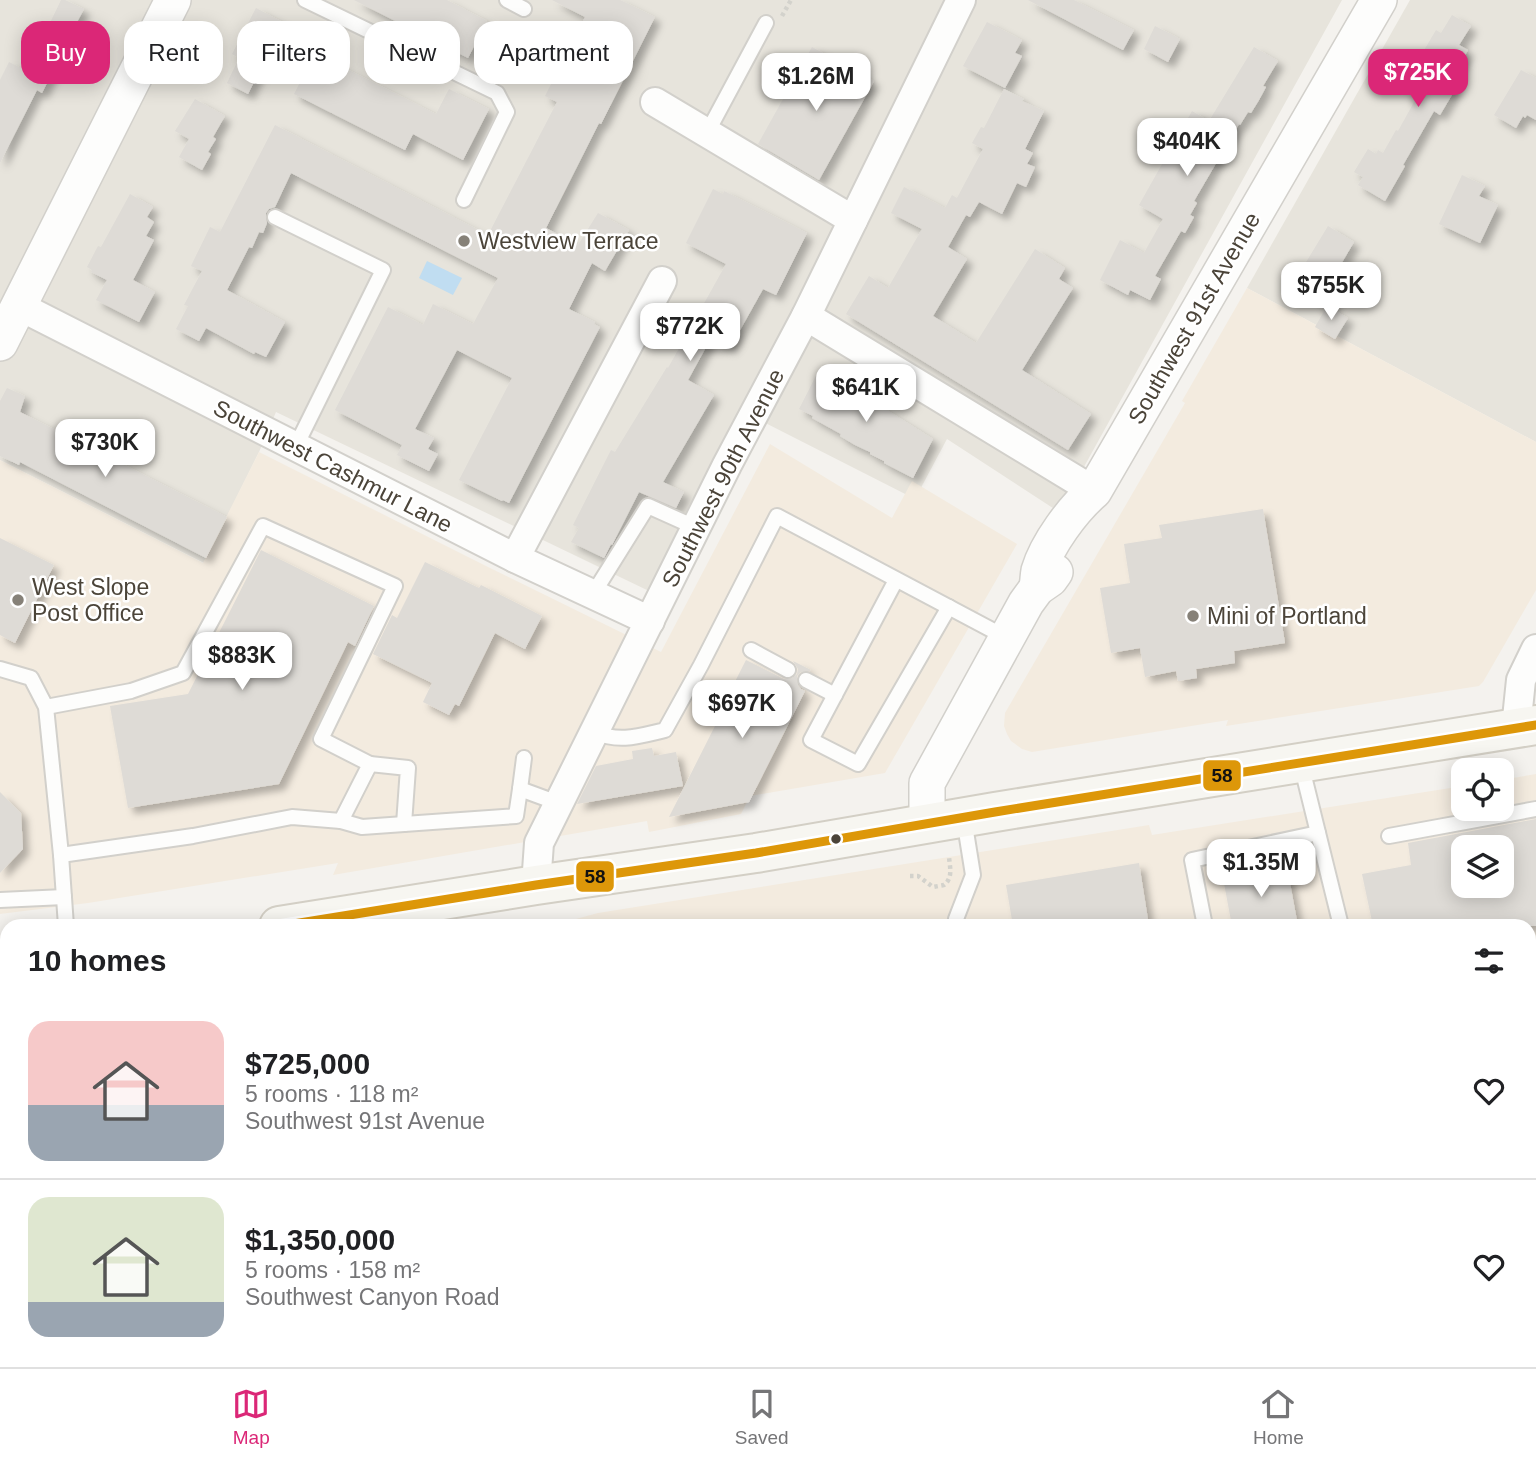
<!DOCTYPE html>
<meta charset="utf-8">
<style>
body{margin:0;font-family:Helvetica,sans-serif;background:#f6f6f6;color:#202124;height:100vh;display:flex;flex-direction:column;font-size:26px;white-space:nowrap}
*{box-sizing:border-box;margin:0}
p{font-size:23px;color:#757577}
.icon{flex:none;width:38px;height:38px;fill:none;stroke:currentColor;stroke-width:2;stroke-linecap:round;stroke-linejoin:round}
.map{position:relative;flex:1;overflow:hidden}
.panel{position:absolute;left:0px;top:919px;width:1536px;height:450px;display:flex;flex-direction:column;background:#fff;border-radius:21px 21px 0 0;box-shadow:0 4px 18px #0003}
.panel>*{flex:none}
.top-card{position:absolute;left:21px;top:21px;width:700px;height:63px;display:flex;gap:14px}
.fabs{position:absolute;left:1451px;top:758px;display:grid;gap:14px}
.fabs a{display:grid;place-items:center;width:63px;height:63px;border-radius:14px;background:#fff;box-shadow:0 4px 18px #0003;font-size:35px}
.price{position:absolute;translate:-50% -60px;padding:0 16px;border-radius:14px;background:#fff;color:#222;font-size:23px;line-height:46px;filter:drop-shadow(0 2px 4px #0008)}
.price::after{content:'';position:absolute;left:50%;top:42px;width:21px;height:16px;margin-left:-10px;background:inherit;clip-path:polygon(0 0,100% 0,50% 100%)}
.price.selected{background:#db2777;color:#fff}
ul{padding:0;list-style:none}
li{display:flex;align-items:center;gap:21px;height:175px;padding:0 28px}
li+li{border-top:2px solid #e0e0e0}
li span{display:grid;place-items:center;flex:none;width:196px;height:140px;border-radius:21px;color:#555}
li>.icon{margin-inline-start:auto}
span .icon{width:84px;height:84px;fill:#fffc;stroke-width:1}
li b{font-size:30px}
h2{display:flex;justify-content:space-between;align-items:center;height:84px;padding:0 28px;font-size:30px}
.pill{padding:0 24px;border-radius:21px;background:#fff;box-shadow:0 4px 18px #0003;font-size:24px;line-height:63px}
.pill.selected{background:#db2777;color:#fff}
.tab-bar{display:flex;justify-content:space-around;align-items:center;height:98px;border-top:2px solid #e0e0e0;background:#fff;font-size:19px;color:#757577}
.tab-bar a{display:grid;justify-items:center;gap:4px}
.tab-bar .selected{color:#db2777}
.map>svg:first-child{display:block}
.residential{fill:#e7e4dc}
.commercial{fill:#f3ebdf;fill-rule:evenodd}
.green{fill:#e1eecf}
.water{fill:#c0ddf1}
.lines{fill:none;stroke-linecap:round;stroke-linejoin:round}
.stream{stroke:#c0ddf1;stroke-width:7}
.building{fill:#dedbd6;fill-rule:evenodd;filter:url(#shadow)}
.service-casing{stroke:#d2d0cb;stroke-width:18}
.minor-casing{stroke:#d2d0cb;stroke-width:32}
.tertiary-casing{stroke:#d2d0cb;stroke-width:38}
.secondary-casing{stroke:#d3cfc5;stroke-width:42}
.path{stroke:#d3d2cc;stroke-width:4.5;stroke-dasharray:3.5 3.5;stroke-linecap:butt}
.service{stroke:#fdfdfc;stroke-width:14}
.minor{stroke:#fdfdfc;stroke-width:28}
.tertiary{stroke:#fdfdfc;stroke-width:35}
.secondary{stroke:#f7f6f1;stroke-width:38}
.bus-1-casing{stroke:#fff;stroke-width:14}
.bus-1{stroke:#dd9709;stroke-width:9}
.poi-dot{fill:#868178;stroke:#fff;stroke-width:2.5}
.bus-dot{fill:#4b4439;stroke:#fff;stroke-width:2.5}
.labels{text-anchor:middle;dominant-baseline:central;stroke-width:5;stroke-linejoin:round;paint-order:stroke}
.poi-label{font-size:23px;fill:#4b4439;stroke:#fff;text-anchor:start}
.street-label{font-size:23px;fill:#4b4439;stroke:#fff}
.line-badge{stroke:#fff;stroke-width:2.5}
.pale-badge-label{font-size:19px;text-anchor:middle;font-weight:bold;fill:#111}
</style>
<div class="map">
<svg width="1536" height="1367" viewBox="0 0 1536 1367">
<defs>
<filter id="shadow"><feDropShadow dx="6" dy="6" stdDeviation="3.5" flood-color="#0004"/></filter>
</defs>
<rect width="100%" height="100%" fill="#f4f2ee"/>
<g class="residential">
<path d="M0 0H1342L1059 512 947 439 915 499 742 411 649 591 276 412 259 452 204 563 0 460Z"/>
<path d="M1410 0H1536V442L1247 288Z"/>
</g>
<g class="commercial">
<path d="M1247 288 1536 442V590L1483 682 1479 686 1226 726 1228 720 1032 752 1022 749 1011 741 1007 734 1004 726 1005 713 1185 403 1182 401Z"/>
<path d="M770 444 892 518 912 481 1017 544 885 773 750 796 741 814 649 832 647 821 333 875 338 863 88 903 0 914V460L203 563 259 452 488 567 661 652Z"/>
<path d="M1536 774V1030L1530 1034V926H550L598 913 1149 825 1152 835 1463 786V808H1502V780ZM1463 847H1502V886H1463Z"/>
<path d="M7 1087V1332L0 1346V1090Z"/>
</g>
<g class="green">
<path d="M1536 1030V1135L1530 1142V1034Z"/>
<path d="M433 1362H758L736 1367H433Z"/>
<path d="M870 1362H1174L1166 1367H871Z"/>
</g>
<path class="water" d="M427 261 462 278 453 295 419 278Z"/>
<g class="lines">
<g class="stream">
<path d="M1530 1131 1536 1122"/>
<path d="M1101 1367 1109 1362"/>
</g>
</g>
<g class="building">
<path d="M61 0H65L84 9 76 24 83 27 63 65 57 63 42 93 37 90 0 163V80L9 62 27 71Z"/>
<path d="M354 0H447L487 21 468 58Z"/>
<path d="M552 0H620L655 17 601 124 599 123 546 228 578 245 598 213 629 230 605 271 592 263 569 309 595 322 594 324 600 327 509 503 503 500 502 501 459 480 512 378 457 350 415 429 434 438 428 449 438 454 429 471 397 455 402 445 335 410 388 307 423 325 433 304 473 324 498 278 291 173 275 207 269 209 266 213V218L267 223 263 233 259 232 252 248 249 247 227 290 285 322 266 357 255 352 254 354 206 328 199 341 176 329 188 306 184 305 202 271 191 266 210 227 220 232 275 125 488 235 557 102 545 96 585 17Z"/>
<path d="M1028 0H1074L1134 30 1123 50Z"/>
<path d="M256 8 290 26 266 71 261 68 248 94 227 83 239 58 232 54Z"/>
<path d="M1452 15 1471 26 1459 45 1468 50 1449 84 1456 88 1440 115 1434 111 1403 165 1405 166 1385 201 1358 185 1363 177 1354 172 1368 149 1376 154 1378 150 1383 153 1396 130 1398 131 1418 95 1411 91 1422 72 1418 69 1426 54 1423 52 1436 30 1441 33Z"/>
<path d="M987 22 1022 40 1015 53 1022 56 1005 88 963 66Z"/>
<path d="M1155 26 1180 39 1168 62 1144 49Z"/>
<path d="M812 47 874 81 819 180 758 144Z"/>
<path d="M1254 47 1278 61 1263 86 1266 87 1259 100 1251 113 1248 112 1240 125 1239 124 1194 201 1197 203 1190 215 1194 217 1185 233 1181 231 1155 276 1161 279 1150 300 1130 290 1128 295 1100 280 1120 240 1144 253 1163 219 1139 205 1192 111 1209 121Z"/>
<path d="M315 53 436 114 449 89 489 109 463 160 413 134 405 150 294 94Z"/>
<path d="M1521 70 1536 78V120L1527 115 1525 118 1523 116 1516 128 1494 115Z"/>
<path d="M1004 89 1024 99 1022 101 1044 111 1025 149 1033 153 1027 164 1035 167 1026 187 1017 183 1002 214 979 202 970 217 966 215 948 247 967 259 933 316 976 343 1035 249 1065 268 1059 279 1073 288 1022 370 1091 414 1068 450 846 314 869 276 888 288 922 229 891 213 904 187 945 208 952 195 957 198 983 149 972 143 981 127 984 128Z"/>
<path d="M195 99 225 116 213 137 216 139 208 152 211 154 202 170 179 157 189 139 175 131Z"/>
<path d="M1462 175 1485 186 1479 196 1498 205 1480 243 1439 224Z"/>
<path d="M713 189 723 194 724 191 807 233 776 295 763 289 730 348 711 338 688 380 714 395 663 482 684 492 676 508 639 492 612 545 611 544 604 558 571 542 579 528 573 525 611 450 615 452 667 367 668 368 726 264 686 243Z"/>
<path d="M130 194 153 207 147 217 154 222 146 236 154 240 133 280 155 292 139 322 96 300 107 280 91 272 92 270 87 267 98 246 101 247Z"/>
<path d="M1328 226 1354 242 1334 276 1343 282 1330 304 1294 282Z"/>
<path d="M1327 306 1348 318 1335 339 1315 327Z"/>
<path d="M820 368 933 439 913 478 884 463V461L870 454V452L855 445 840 436 841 434 812 418 813 416 799 409Z"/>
<path d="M7 388 25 396 20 412 227 517 206 558 20 462 19 465 0 456V401Z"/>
<path d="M1263 509 1285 643 1234 651 1235 663 1196 669 1197 678 1178 681 1176 671 1145 677 1140 648 1111 653 1100 588 1130 583 1124 544 1162 538 1159 525Z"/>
<path d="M0 538 54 565 15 643 0 635Z"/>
<path d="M261 550 374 606 355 646 348 642 279 784 128 808 110 706 188 694Z"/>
<path d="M425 562 479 588 481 585 542 616 525 649 495 633 459 706 455 704 449 715 423 702 432 683 373 654 392 615 397 618Z"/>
<path d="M746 660 784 679 792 678 797 674 798 669 793 661 811 670 810 671 801 672 797 676 798 685 801 689 805 691 749 802 669 817 715 726 713 725Z"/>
<path d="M652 748 654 756 676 752 683 786 577 804 596 766 633 759 632 751Z"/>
<path d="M0 792 21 813 23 849 0 873Z"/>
<path d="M1536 819V926H1373L1362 874 1411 865 1408 843ZM1463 847H1502V886H1463Z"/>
<path d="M1139 863 1149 926H1013L1006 885Z"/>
<path d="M1287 867 1298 926H1232L1223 878Z"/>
</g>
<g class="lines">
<g class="service-casing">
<g id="service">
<path d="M305 0 497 93 507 112 464 200"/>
<path d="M507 0 524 9"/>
<path d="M707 133 766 23"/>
<path d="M275 217 383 270 296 446"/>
<path d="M896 580 811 740 858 764 949 607"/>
<path d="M593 594 648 506 697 528"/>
<path d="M751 650 788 670"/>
<path d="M0 669 31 678 46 707 61 855 66 926"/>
<path d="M806 680 835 695"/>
<path d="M46 707 131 691 183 673 263 526 395 586 321 739 370 764 341 821 292 817 193 836 61 855"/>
<path d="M594 732C620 743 639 736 665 730L701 665 777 516 1007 638"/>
<path d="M370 764 408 768 404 824"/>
<path d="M1301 764 1341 926"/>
<path d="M520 789 524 758"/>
<path d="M341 821 362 827 516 816 520 789 558 803"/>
<path d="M1389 836 1536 809"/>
<path d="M0 900 64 897"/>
<path d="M955 926 956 919 973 875 964 819"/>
<path d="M1205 926 1192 860 1318 833"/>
<path d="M1530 1010 1536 1006"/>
<path d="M0 1054 7 1075"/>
<path d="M0 1263 7 1267"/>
</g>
</g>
<g class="minor-casing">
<g id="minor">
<path d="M655 102 853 220"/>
<path d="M19 306 515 558 650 621"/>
<path d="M806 316 1094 491"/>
<path d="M515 558 662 281"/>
<path d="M1516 728 1521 680 1536 649"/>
<path d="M536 885 539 843 727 465 806 316 961 0"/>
<path d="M0 1041 7 1039"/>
<path d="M1530 1197 1536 1190"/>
<path d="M206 1367 207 1362"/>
<path d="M1217 1367 1229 1362"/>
</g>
</g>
<g class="tertiary-casing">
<g id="tertiary">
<path d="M0 343 173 0"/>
<path d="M1037 588C1038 582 1038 576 1039 571 1047 544 1073 509 1094 491L1379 0"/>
<path d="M927 824V783L1026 603 1037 588 1050 579 1055 572"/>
</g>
</g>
<g class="secondary-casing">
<g id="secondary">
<path d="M279 926 536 885 756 853 995 812 1536 725"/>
<path d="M0 966 7 965"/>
</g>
</g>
<g class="path">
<path d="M782 16 791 0"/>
<path d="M910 876H918L933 887 944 885C953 878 950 868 949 857"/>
</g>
<use href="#service" class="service"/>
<use href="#minor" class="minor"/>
<use href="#tertiary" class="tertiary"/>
<use href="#secondary" class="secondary"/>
<g class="bus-1-casing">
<path id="bus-1" d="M281 926 536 885 756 853 995 812 1536 725"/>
</g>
<use href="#bus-1" class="bus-1"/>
</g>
<g class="poi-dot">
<circle cx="464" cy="241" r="7"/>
<circle cx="18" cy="600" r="7"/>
<circle cx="1193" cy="616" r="7"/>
</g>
<circle class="bus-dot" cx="836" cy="839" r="6"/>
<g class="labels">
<g class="poi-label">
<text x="478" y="241">Westview Terrace</text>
<text x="32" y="587">West Slope<tspan x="32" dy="26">Post Office</tspan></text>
<text x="1207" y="616">Mini of Portland</text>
</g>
<g class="street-label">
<text transform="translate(1194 318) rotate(-60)">Southwest 91st Avenue</text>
<text transform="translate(333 466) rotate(27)">Southwest Cashmur Lane</text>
<text transform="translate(723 478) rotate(-63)">Southwest 90th Avenue</text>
</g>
</g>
<g class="line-badge">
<rect x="1202" y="759" width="40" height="33" rx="7" fill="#dd9709"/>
<rect x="575" y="860" width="40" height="33" rx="7" fill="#dd9709"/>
</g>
<g class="pale-badge-label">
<text x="1222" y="782">58</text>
<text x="595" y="883">58</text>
</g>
</svg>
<div class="fabs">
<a><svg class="icon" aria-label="locate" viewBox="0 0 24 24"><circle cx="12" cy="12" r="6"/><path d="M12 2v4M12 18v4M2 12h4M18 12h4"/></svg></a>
<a><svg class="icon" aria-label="layers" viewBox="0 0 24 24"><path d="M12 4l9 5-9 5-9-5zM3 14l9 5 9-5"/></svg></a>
</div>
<b class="price selected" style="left:1418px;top:109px">$725K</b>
<b class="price" style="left:816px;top:113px">$1.26M</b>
<b class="price" style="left:1187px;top:178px">$404K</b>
<b class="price" style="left:1331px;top:322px">$755K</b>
<b class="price" style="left:690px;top:363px">$772K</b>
<b class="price" style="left:866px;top:424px">$641K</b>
<b class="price" style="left:105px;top:479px">$730K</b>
<b class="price" style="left:242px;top:692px">$883K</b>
<b class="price" style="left:742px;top:740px">$697K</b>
<b class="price" style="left:1261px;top:899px">$1.35M</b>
<div class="top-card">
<a class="pill selected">Buy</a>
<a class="pill">Rent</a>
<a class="pill">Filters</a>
<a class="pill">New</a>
<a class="pill">Apartment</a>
</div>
<section class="panel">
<h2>10 homes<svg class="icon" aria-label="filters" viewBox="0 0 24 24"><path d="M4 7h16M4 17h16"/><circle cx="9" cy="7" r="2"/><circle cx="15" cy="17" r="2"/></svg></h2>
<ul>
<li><span style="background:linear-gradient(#f6c9c9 60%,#9aa5b1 0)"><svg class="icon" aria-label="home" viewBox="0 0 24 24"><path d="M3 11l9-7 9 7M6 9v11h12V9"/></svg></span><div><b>$725,000</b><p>5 rooms · 118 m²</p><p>Southwest 91st Avenue</p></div><svg class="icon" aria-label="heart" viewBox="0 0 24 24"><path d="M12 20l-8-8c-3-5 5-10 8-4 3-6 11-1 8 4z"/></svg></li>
<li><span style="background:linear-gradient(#dfe7d0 75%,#9aa5b1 0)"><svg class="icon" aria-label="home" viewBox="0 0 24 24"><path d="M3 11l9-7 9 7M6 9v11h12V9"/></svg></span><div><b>$1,350,000</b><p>5 rooms · 158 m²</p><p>Southwest Canyon Road</p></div><svg class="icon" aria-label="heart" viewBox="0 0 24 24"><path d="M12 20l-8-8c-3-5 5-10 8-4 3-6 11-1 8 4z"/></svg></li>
</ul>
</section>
</div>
<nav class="tab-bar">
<a class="selected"><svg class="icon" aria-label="map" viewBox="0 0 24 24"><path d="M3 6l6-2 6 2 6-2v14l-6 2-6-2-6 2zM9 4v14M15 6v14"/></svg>Map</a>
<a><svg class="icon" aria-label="saved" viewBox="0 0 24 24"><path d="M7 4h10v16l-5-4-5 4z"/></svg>Saved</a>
<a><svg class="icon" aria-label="home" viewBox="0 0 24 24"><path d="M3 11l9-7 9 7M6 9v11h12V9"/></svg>Home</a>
</nav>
